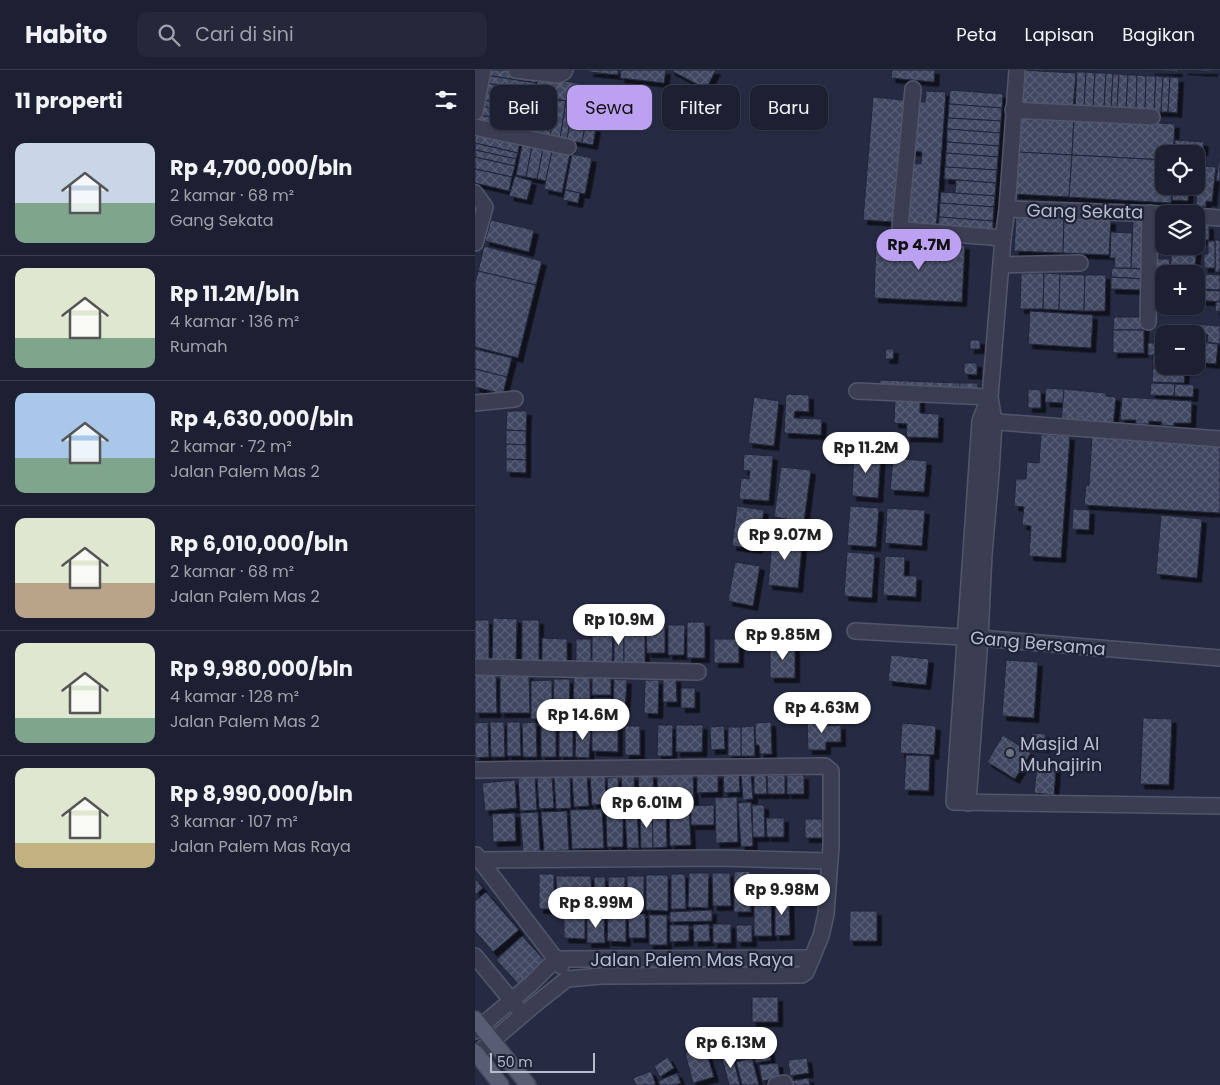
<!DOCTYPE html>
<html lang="id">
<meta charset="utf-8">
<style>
body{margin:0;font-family:Poppins,sans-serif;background:#25283a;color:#f1f3f6;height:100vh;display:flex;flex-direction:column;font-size:19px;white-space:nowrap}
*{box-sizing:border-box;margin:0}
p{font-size:16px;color:#a0a3ac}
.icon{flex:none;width:28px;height:28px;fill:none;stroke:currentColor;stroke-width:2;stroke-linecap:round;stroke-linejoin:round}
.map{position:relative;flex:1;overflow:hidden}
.sheet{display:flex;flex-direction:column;background:#1c2032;width:475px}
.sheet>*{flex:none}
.top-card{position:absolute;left:15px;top:15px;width:475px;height:45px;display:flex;gap:10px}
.buttons{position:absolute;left:680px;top:75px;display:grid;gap:10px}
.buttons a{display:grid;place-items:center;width:50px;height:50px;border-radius:10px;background:#1c2032;box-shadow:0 1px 4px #0004,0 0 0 1px #3a3e4d;font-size:25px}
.scale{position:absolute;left:15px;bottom:12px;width:105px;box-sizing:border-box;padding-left:5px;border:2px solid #b8bbcd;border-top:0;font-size:14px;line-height:18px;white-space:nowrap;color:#b8bbcd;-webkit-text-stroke:4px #1f2338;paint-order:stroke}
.price{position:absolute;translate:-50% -42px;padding:0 11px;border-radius:18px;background:#fff;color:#222;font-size:16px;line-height:32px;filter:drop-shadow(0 1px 2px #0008)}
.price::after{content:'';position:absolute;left:50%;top:30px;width:15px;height:11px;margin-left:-8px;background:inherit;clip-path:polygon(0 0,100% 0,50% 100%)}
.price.active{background:#bca0f2;color:#111}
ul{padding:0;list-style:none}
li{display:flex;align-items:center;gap:15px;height:125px;padding:0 15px}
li+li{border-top:1px solid #3a3e4d}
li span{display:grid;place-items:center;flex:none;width:140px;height:100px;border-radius:10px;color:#555}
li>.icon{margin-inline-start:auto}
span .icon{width:60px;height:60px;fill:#fffc;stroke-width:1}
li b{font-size:21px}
h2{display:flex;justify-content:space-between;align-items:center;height:60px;padding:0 15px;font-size:21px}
.tag{padding:0 18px;border-radius:10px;background:#1c2032;box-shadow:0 1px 4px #0004,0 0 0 1px #3a3e4d;font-size:18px;line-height:45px}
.tag.active{background:#bca0f2;color:#111}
header{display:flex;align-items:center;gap:30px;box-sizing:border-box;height:70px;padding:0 25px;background:#1c2032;border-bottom:1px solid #3a3e4d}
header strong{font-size:24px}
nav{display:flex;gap:28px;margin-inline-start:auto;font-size:18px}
.search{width:350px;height:45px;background:#25283a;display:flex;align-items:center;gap:12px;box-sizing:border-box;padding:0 18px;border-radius:10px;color:#a0a3ac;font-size:19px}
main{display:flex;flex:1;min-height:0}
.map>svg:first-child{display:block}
.building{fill:url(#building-cross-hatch);stroke:#21253a;filter:url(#shadow)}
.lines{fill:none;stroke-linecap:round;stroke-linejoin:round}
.minor-casing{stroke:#53566a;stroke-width:18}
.major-casing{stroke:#414559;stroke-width:18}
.minor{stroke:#3b3e53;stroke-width:15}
.major{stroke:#595d73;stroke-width:15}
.worship-dot{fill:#6b7280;stroke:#1f2338;stroke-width:2}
.labels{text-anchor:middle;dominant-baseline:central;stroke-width:4.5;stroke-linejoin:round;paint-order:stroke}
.street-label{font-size:18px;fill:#b8bbcd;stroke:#1f2338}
.poi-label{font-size:18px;fill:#b8bbcd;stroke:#1f2338;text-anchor:start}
</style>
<header>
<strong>Habito</strong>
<div class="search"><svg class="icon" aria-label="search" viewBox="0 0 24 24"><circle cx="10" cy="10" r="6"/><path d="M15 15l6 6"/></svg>Cari di sini</div>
<nav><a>Peta</a><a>Lapisan</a><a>Bagikan</a></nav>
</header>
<main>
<section class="sheet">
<h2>11 properti<svg class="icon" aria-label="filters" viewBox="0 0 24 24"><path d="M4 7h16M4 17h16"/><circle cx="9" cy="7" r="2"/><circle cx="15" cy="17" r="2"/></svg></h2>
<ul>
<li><span style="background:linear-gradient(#c9d6e8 60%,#7fa58c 0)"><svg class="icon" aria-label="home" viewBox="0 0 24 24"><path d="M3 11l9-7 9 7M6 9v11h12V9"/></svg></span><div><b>Rp 4,700,000/bln</b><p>2 kamar · 68 m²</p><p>Gang Sekata</p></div></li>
<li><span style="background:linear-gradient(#dfe7d0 70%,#7fa58c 0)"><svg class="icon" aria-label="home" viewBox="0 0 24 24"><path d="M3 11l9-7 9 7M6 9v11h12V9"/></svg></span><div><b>Rp 11.2M/bln</b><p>4 kamar · 136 m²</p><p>Rumah</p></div></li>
<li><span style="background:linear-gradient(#a9c7e8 65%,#7fa58c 0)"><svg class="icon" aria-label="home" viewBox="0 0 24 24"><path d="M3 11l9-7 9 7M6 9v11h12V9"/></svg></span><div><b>Rp 4,630,000/bln</b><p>2 kamar · 72 m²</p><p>Jalan Palem Mas 2</p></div></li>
<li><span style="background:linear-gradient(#dfe7d0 65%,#b9a48a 0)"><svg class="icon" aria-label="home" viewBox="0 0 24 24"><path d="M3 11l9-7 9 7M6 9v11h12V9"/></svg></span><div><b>Rp 6,010,000/bln</b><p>2 kamar · 68 m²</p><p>Jalan Palem Mas 2</p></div></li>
<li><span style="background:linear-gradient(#dfe7d0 75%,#7fa58c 0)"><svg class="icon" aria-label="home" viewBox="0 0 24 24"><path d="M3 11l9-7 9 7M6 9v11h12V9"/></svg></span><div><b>Rp 9,980,000/bln</b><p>4 kamar · 128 m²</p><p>Jalan Palem Mas 2</p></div></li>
<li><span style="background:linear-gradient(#dfe7d0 75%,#c2b280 0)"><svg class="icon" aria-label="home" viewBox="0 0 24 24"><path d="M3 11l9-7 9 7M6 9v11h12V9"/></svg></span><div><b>Rp 8,990,000/bln</b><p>3 kamar · 107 m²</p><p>Jalan Palem Mas Raya</p></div></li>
</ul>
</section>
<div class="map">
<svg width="745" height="1015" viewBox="0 0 745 1015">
<defs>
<pattern id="building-cross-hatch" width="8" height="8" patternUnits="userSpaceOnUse" patternTransform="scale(1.25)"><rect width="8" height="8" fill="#404661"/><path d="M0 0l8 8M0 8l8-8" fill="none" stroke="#5a5f76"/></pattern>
<filter id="shadow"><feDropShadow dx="4.5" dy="4.5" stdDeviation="0" flood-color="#0009"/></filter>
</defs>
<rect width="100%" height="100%" fill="#262b43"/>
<g class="building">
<path d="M11 0H38L62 4 61 13 10 5Z"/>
<path d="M114 0H143V5L114 2Z"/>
<path d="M146 0H191L189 13 145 8Z"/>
<path d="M195 0H241L231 19Z"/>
<path d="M417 0H460L459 12 416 8Z"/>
<path d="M546 0 601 3 598 40 544 37Z"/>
<path d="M675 0H703V2Z"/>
<path d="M708 0H738V2Z"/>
<path d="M602 2H611L609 38 600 37Z"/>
<path d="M611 2 620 3 618 38H609Z"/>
<path d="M620 3H631L629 39 618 38Z"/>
<path d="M631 3 638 4 636 39H629Z"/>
<path d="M638 4H644L642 39H636Z"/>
<path d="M644 4 653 5 651 40 642 39Z"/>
<path d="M10 5 61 13 60 21 9 13Z"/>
<path d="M653 5H662L661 41 651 40Z"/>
<path d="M662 5 671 6 670 41H661Z"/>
<path d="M671 6H681L679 42 670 41Z"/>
<path d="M681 6 688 7 686 42H679Z"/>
<path d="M63 7 109 14 106 33 60 26Z"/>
<path d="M688 7H695L693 42H686Z"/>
<path d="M695 7 704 8 702 43 693 42Z"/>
<path d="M9 13 60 21 58 30 7 22Z"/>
<path d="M475 20 528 24 527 38 474 34Z"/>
<path d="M451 21 471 22 461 161 431 159 436 93 446 94 447 82 436 81 440 32H450Z"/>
<path d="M7 22 58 30 57 38 6 30Z"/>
<path d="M59 26 68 27 61 65 53 64Z"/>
<path d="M68 27 74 28 67 66 61 65Z"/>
<path d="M398 27 429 30 419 152 388 150Z"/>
<path d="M74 28 81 30 75 67 67 66Z"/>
<path d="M6 30 57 38 56 45 5 36Z"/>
<path d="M81 30 91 31 85 69 75 67Z"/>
<path d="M91 31 98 32 92 70 85 69Z"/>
<path d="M98 32 114 35 107 73 92 70Z"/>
<path d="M474 34 527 38 526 51 473 48Z"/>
<path d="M5 36 56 45 54 53 3 45Z"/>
<path d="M3 45 54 53 53 62 2 53Z"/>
<path d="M544 45 599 48 597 85 542 82Z"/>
<path d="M473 48 526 51 525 63 472 59Z"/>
<path d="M599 48 700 54 698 84H689V90L597 85Z"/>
<path d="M110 56 121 58 118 75 107 73Z"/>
<path d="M472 59 525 63 524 76 472 72Z"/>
<path d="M0 60 45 70 43 83 0 73Z"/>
<path d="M48 70 58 72 51 107 41 105Z"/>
<path d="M700 70 729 72 728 81 699 80Z"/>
<path d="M58 72 69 74 62 109 51 107Z"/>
<path d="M472 72 524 76 523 87 471 83Z"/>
<path d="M0 73 43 83 41 89 0 80Z"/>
<path d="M69 74 78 76 71 111 62 109Z"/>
<path d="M78 76 96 79 87 123 69 119Z"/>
<path d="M0 80 41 89 40 96 0 87Z"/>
<path d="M700 81 716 82V84H700Z"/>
<path d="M542 82 597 85 594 127 539 124Z"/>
<path d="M471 83 523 87 522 100 470 97Z"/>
<path d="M97 84 117 88 110 124 90 120Z"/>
<path d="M597 85 689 90V116H697L696 133 594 127Z"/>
<path d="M0 87 40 96 37 107 0 99Z"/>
<path d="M744 89H745V111H741Z"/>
<path d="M726 96 741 97 737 132 731 131V137L721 136 723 103H725Z"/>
<path d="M470 97 522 100 521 113 469 109Z"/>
<path d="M0 99 37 107 34 121 0 113Z"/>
<path d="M40 106 57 111 52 130 34 126Z"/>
<path d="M481 110 521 113 520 126 480 123Z"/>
<path d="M698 116H714L713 131 697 130Z"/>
<path d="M90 120 105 123 103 133 88 130Z"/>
<path d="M466 122 520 126 519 137 465 133Z"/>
<path d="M465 133 519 137 518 151 464 147Z"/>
<path d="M464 147 518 151V164L463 161Z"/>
<path d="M541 147 589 148 588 183 539 181Z"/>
<path d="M589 148 636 150 634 185 588 183Z"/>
<path d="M16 150 59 160 54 182 10 171Z"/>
<path d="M658 150H672L671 199 656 198Z"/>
<path d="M725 155H734V170H724Z"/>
<path d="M636 162 657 163 656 198H639L640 188H635Z"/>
<path d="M721 170H722L720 203 695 204 697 176H721Z"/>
<rect x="740" y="170" width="5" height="32"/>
<path d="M401 171 490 175 487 232 399 228Z"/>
<path d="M733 171H740V198H729V184H733Z"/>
<path d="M9 176 67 191 61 215 3 201Z"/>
<path d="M678 189H695L694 204H689V207H677Z"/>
<path d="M637 198 671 199 670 209 636 207Z"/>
<path d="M3 201 61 215 43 288 0 277V213Z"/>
<path d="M546 203H569L568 239H545Z"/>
<path d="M569 203 585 204 584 240 568 239Z"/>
<path d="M585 204 610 205 609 241 584 240Z"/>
<path d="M728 204 745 205V220L727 219Z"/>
<path d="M610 205H631L630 241H609Z"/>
<path d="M636 207 667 209 666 220 636 219Z"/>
<path d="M681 209H689V228L680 227Z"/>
<path d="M721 215H725L724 218H727V220L745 221V232L721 230Z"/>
<path d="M741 232H745V242L740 241Z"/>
<path d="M555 241 618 245 616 278 553 274Z"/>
<path d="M639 247H670L669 260H638Z"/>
<path d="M720 254 745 256V274L732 272 733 265 728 264V261L719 260Z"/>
<path d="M698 258 711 259V264H698Z"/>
<rect x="638" y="260" width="31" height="23"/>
<path d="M681 264H689V286L673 285V273H681Z"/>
<rect x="495" y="270" width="10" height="9"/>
<path d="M724 272 743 274 741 294 722 292Z"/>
<path d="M0 279 37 288 32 307 0 299Z"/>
<path d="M411 279H419L418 289H410Z"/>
<path d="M678 285 689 286V296H710V299L678 298Z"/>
<path d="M489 293H502V305L489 304Z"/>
<path d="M678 298 710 299 709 313 677 312Z"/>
<path d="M0 299 32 307 28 324 0 317Z"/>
<path d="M405 310 485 313V324L404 321Z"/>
<path d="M485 313H503L502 325 485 324Z"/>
<path d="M676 313 700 314 699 326 675 325Z"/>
<path d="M700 314 719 315 718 327 699 326Z"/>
<path d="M571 318 589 319 588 333 570 332Z"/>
<path d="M553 319 566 320V338H553Z"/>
<path d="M589 319 631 323V326L641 327 638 357 586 353Z"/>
<path d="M311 324 334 325V342L320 341 319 348 347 349 346 365 309 363Z"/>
<path d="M420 325 445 327V343L464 344 463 368 431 367 432 354 419 353Z"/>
<path d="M279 327 304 331 299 376 273 373Z"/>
<path d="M647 327 717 331 716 353H699V356L686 355 687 352 674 351V354H661V350H645Z"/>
<path d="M32 341H52L51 361 31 360Z"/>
<path d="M31 360 51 361V375L31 374Z"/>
<path d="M566 364 595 366 586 488 554 486 556 456 547 455 549 437 539 436 541 409H551L552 392 564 393Z"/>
<path d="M617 365 745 372V443L609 435 611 415 614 416Z"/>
<path d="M31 374 51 375V390L31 389Z"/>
<path d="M379 381 406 383 403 428 377 426Z"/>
<path d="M269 384 298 386 294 431 264 429 266 408 274 409 275 401 268 400Z"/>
<path d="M418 388 452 391 449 422 415 420Z"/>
<path d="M31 389 51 390V403L31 402Z"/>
<path d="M306 397 336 400 329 452 299 447Z"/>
<path d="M262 436 289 440 283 479 257 476Z"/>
<path d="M375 436 404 438 401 477 372 475Z"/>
<path d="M412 438 450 440 447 476 410 473Z"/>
<path d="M598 439 615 440 614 460 597 459Z"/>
<path d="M686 445 727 449 722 508 681 504Z"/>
<path d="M298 463 328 466 323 518 293 515Z"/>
<path d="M372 482 400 484 397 528 369 526Z"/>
<path d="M410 486 430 487 429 506H442L441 527 408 525Z"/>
<path d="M260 492 285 496 278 536 253 531Z"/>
<path d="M18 548 42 549 41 593 17 592Z"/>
<rect x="0" y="550" width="14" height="41"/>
<rect x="47" y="550" width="17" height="43"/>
<rect x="212" y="552" width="18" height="36"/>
<path d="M171 555H190V583H172Z"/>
<path d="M193 555H210L209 585H193Z"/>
<rect x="139" y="558" width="10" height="37"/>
<rect x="149" y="558" width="21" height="37"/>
<path d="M117 559H138L137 593H117Z"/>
<path d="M67 568 92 569V592H67Z"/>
<rect x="101" y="569" width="15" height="26"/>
<rect x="239" y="569" width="25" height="24"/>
<rect x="295" y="574" width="25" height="34"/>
<path d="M416 585 454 589 451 615 413 611Z"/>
<path d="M531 590 563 592 559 648 527 646Z"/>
<path d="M0 605H21L22 643H0Z"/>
<path d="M54 605 55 643H25V606Z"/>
<rect x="117" y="606" width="19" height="19"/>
<path d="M99 607H115V637L98 636Z"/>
<path d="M188 608H201L202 632H188Z"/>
<path d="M79 609H95L94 640H78Z"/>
<path d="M139 609 152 610 150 641H138Z"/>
<path d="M77 610V649H56V611Z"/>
<path d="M170 610H184L183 644 169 643Z"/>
<rect x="206" y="618" width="14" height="20"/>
<path d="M118 628H136L135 647H118Z"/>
<rect x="96" y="638" width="18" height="11"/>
<path d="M668 648 697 649 694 715 665 714Z"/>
<path d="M350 649 351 656 366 655V672H351V680H333L332 650Z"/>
<path d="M13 652 14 687 0 688V653Z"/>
<path d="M15 652H29L30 687H16Z"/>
<path d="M32 652H45L46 686H32Z"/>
<path d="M61 652 62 687H48L47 653Z"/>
<path d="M296 652 297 684H285L284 675H281L280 653Z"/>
<path d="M427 653 461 656 459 685 425 683Z"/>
<path d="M117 654 143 655V682L117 681Z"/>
<path d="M101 655 116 656 114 688 100 687Z"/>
<path d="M183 655H198L197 686H182Z"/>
<path d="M201 655H228L227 682H201Z"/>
<rect x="66" y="656" width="15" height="31"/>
<rect x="84" y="656" width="14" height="31"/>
<rect x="150" y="656" width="15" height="29"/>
<path d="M249 656 250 679 236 680 235 657Z"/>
<path d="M279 656 280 686H266V657Z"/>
<rect x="253" y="657" width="13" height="29"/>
<path d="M557 663 571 664 570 678 556 677Z"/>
<path d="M528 665 556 683 540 709 512 692Z"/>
<path d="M431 685 455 686 454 721 429 720Z"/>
<path d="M562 696 581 698 579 725 559 723Z"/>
<path d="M264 702 265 722 249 723 248 703Z"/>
<path d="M276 703 278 729 268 730 266 704Z"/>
<path d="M218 704 219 733 183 734 182 706Z"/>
<path d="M243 704V722L222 723V705Z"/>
<path d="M112 705 114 736 99 737 97 707Z"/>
<path d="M130 705 131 734 117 735 115 706Z"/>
<path d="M178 705 180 735 165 736 163 706Z"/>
<path d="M279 705H291L292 724H279Z"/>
<path d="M292 705H310V724H293Z"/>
<rect x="312" y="705" width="17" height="19"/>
<path d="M77 706 79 738 64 739 62 707Z"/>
<path d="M95 706 96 738 81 739 79 707Z"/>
<path d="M146 706H159L161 737 148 738Z"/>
<path d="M60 707 62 740 45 741 43 708Z"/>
<path d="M143 707 145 737H134L132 708Z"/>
<path d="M40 710 42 738 10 741 7 713Z"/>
<path d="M262 727 263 772 241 773 240 728Z"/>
<path d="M276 732 278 776 266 777 263 733Z"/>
<path d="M239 735V755H216V736Z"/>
<path d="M277 735H289L290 767H278Z"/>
<path d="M214 737 216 775 195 776 194 738Z"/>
<path d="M127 739 129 778 97 779 95 740Z"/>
<path d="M177 739 178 778H166L165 740Z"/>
<path d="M177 739H191L192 777 178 778Z"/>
<path d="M150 740H162L164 778H152Z"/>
<path d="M92 741 94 780 69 781 66 742Z"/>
<path d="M148 741V777H132L131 742Z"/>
<path d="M63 742 65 781 48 782 45 743Z"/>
<path d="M40 743 41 771 18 772 17 744Z"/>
<path d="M291 748H309V767H292Z"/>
<rect x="330" y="749" width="17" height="19"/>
<path d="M275 801 276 842H259V802Z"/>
<path d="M214 803H234L233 838 213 837Z"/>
<path d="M237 803H255L256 836H238Z"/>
<rect x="64" y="804" width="15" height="35"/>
<path d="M196 804H210L211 839H196Z"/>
<path d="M280 804 300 805 299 825 279 824Z"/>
<path d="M171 805H193V841L171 840Z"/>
<path d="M300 805H320V825H299Z"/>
<path d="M81 806H116L117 838 82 839Z"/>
<path d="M152 806H169V841L152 842Z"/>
<path d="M119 807H130L131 842H120Z"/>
<path d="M133 807H150V842H134Z"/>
<path d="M0 809 8 818 0 825Z"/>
<path d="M11 822 44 860 18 882 0 861V831Z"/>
<path d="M296 826 297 866H279V827Z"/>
<path d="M300 827H314L315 865 300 866Z"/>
<path d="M237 840V851L195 852V842Z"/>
<path d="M89 841H110V869L89 868Z"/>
<path d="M375 841H402V871H374Z"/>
<path d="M153 844H170L171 868H154Z"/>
<path d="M112 845H129L130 873H112Z"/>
<path d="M133 845H151V872L132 871Z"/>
<rect x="174" y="845" width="18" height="30"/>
<path d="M234 854 235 871 219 872 218 855Z"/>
<rect x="238" y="854" width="18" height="19"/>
<path d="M195 855H214V871L195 872Z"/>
<path d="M261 855H277V872H262Z"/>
<path d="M47 866 73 894 47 918 21 890Z"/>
<rect x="277" y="927" width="26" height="25"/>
<path d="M293 972 296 990 281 993 278 975Z"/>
<path d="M230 977 239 1007 218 1013 210 983Z"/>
<path d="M257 982 265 1015H254L246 985Z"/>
<path d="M193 987 199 998 185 1007 179 996Z"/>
<path d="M277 988 284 1015H267L261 992Z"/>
<path d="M332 988 334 1003 315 1006 313 990Z"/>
<path d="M303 993 305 1008 287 1011 284 995Z"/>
<path d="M176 1001 181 1015H161L158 1008Z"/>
<path d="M202 1003 206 1013 200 1015H185L183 1011Z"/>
<path d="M334 1008 335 1015H316L315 1011Z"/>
</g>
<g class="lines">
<g class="minor-casing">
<g id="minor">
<path d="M41 0 83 5 89 2 90 0"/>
<path d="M438 19 425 156 430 160 528 168"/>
<path d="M538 40 677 47"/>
<path d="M0 42 8 0"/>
<path d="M0 57 93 77"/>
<path d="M0 123 10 137 0 173"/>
<path d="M532 139 689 144"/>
<path d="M721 146 745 148"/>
<path d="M526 195 605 193"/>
<path d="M673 252 675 143"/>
<path d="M382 321 515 327"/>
<path d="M514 328 505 351 479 732 745 736"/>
<path d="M0 333 40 329"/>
<path d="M510 351 745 369"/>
<path d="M380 561 505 568 745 588"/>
<path d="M0 597 223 602"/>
<path d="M0 700 350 696 356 701V776L351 844 346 866 331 902 327 905 127 906 92 909"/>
<path d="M493 733 505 568 509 484 516 403 519 352 515 327 528 168 532 139 542 0"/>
<path d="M1 785 86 896"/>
<path d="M6 790 243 788 354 791"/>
<path d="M0 886 42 937"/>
<path d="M81 889 337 888"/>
<path d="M0 961 57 913 81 889"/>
<path d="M2 984 58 936 92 909"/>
<path d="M301 1015 309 1013 310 1015"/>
</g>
</g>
<g class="major-casing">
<g id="major">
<path d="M0 949 53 1015"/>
<path d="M0 982 26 1015"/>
</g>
</g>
<use href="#minor" class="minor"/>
<use href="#major" class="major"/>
</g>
<circle class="worship-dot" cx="535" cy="683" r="5"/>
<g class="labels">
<g class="street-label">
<text transform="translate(610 141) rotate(1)">Gang Sekata</text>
<text transform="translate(563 573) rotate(5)">Gang Bersama</text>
<text x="217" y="889">Jalan Palem Mas Raya</text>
</g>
<g class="poi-label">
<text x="545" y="673">Masjid Al<tspan x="545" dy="21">Muhajirin</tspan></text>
</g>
</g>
</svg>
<div class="buttons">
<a><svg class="icon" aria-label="locate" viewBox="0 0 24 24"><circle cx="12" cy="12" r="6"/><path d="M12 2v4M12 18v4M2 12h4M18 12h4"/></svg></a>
<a><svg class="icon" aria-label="layers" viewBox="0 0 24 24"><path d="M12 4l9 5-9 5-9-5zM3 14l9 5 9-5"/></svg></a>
<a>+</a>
<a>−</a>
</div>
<div class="scale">50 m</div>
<b class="price active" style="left:444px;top:201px">Rp 4.7M</b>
<b class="price" style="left:391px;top:404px">Rp 11.2M</b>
<b class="price" style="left:310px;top:491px">Rp 9.07M</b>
<b class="price" style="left:144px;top:576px">Rp 10.9M</b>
<b class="price" style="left:308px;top:591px">Rp 9.85M</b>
<b class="price" style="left:347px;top:664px">Rp 4.63M</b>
<b class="price" style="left:108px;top:671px">Rp 14.6M</b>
<b class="price" style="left:172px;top:759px">Rp 6.01M</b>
<b class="price" style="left:307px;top:846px">Rp 9.98M</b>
<b class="price" style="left:121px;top:859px">Rp 8.99M</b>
<b class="price" style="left:256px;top:999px">Rp 6.13M</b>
<div class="top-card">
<a class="tag">Beli</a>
<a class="tag active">Sewa</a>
<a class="tag">Filter</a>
<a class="tag">Baru</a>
</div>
</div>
</main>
